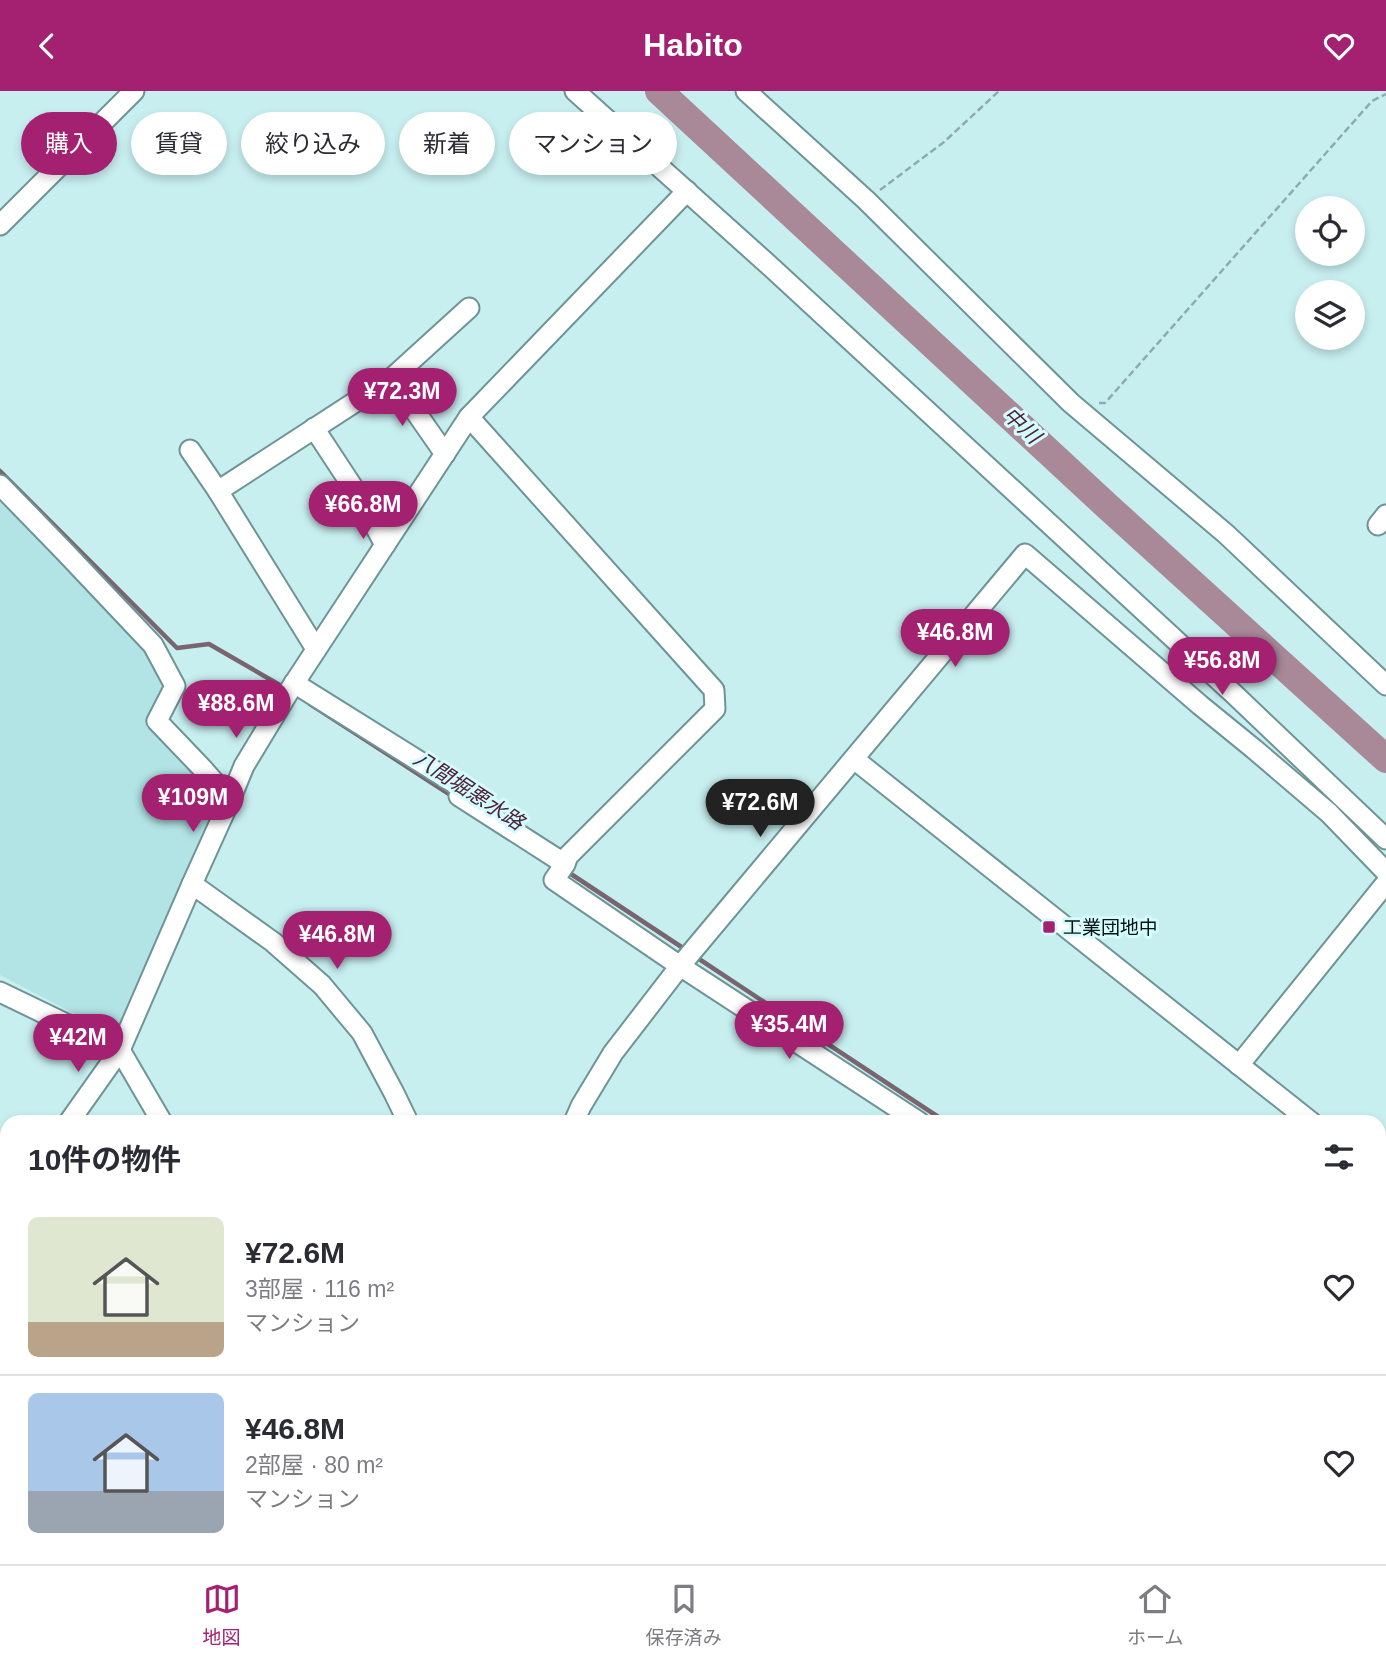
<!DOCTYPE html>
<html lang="ja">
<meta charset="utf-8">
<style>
body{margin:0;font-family:Helvetica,"Noto Sans JP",sans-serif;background:#f2f2f3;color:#2b2b33;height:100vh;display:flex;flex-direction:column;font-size:26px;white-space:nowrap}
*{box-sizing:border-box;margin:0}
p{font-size:23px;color:#7c7c81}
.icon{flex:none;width:38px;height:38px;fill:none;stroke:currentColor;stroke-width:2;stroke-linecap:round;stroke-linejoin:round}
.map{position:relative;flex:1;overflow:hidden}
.panel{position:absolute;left:0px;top:1024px;width:1386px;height:450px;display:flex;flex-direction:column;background:#fff;border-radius:21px 21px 0 0;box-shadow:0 4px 10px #0003}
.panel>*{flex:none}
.top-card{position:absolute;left:21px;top:21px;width:700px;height:63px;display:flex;gap:14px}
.controls{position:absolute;left:1295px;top:105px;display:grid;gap:14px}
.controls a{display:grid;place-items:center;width:70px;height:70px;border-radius:50%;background:#fff;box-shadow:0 4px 10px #0003;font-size:35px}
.price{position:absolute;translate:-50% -60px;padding:0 16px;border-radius:24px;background:#a32170;color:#fff;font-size:23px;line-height:46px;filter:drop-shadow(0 2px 4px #0008)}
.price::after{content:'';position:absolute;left:50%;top:42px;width:21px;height:16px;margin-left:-10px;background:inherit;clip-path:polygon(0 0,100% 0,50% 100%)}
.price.on{background:#222;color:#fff}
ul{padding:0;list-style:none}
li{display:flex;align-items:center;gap:21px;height:175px;padding:0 28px}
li+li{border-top:2px solid #e1e1e2}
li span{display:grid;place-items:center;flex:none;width:196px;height:140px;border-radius:10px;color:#555}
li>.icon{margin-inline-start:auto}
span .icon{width:84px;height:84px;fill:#fffc;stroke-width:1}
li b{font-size:30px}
h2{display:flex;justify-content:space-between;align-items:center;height:84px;padding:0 28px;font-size:30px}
.pill{padding:0 24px;border-radius:32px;background:#fff;box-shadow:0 4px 10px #0003;font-size:24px;line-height:63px}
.pill.on{background:#a32170;color:#fff}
header{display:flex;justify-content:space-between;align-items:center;height:91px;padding:0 28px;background:#a32170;color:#fff;font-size:32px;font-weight:800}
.menu{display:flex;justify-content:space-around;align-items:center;height:98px;border-top:2px solid #e1e1e2;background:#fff;font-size:19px;color:#7c7c81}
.menu a{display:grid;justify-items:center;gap:4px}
.menu .on{color:#a32170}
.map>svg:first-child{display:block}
.built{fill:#b2e3e5}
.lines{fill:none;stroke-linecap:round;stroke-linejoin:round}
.stream{stroke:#786570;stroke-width:4.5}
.river{stroke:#a98998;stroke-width:28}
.minor-casing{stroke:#6f9495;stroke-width:23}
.path{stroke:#8dacad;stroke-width:2.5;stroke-dasharray:7 3.5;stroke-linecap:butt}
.minor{stroke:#fff;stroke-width:19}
.poi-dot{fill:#a32170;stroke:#d5fcfd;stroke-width:2.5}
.labels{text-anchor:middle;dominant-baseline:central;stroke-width:6;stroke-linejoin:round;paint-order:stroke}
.poi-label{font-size:19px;fill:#051213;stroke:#d5fcfd;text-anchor:start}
.water-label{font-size:21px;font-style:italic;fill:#4e2239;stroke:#d5fcfd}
</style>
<header><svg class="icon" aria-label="back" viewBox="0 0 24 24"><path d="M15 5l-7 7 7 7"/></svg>Habito<svg class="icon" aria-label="heart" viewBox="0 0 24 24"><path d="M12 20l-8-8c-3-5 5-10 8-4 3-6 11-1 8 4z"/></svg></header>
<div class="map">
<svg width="1386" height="1473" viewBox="0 0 1386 1473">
<rect width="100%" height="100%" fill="#c8eff0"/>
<path class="built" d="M0 403 151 560 164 585V606L146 635 216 698 219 707 122 939 110 941 0 884Z"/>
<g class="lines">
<g class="stream">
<path d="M0 380 177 557 209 553 285 597"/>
<path d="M310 613 452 705"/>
<path d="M568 781 686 859"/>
<path d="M696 866 946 1031"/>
<path d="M1379 1249 1386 1252"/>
</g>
<path class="river" d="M659 0 1107 415 1386 668"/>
<g class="minor-casing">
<g id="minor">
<path d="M575 0 771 176 1235 604 1386 748"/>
<path d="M746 0 866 109 1071 312 1226 443 1386 594"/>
<path d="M0 134 134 0"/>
<path d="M392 287 445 363"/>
<path d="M469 326 714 599 715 618 568 765 565 773 554 789 680 875 919 1031"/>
<path d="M314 337 360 407 385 454"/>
<path d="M190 359 218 400 316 558"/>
<path d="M0 394 65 461 153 554 175 595 157 630 202 677 230 709"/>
<path d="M218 400 392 287 469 217"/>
<path d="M1378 434 1386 424"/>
<path d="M294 592 462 697 459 705 565 773"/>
<path d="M854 668 1311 1031"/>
<path d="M192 793 273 851 322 894 362 942 394 1002 408 1031"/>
<path d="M0 901 120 959 162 1031"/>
<path d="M1239 974 1386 792"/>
<path d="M69 1031 120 959 192 793 230 709 244 675 291 597 469 326 687 100"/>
<path d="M574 1031 581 1015 613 962 680 875 1025 463 1200 614 1254 658 1329 722 1386 781"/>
<path d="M1379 1084 1386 1090"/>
<path d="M0 1121 7 1112"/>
<path d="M1379 1188 1386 1194"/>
<path d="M0 1243 7 1241"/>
<path d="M1379 1312H1386"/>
<path d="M99 1466 100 1473"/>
<path d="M531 1466 532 1473"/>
<path d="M644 1466 645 1473"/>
<path d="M1012 1466 1013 1473"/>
<path d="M1130 1466V1473"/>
<path d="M1192 1466V1473"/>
<path d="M369 1473 373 1466"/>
</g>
</g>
<g class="path">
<path d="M880 99 944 51 999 0"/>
<path d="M1099 312H1105L1372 10 1386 3"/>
</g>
<use href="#minor" class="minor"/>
</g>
<rect class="poi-dot" x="1042" y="829" width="14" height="14" rx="3.5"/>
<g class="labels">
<g class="poi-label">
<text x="1063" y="836">工業団地中</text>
</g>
<g class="water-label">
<text transform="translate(1022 334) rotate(43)">中川</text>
<text transform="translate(469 699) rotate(33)">八間堀悪水路</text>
</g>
</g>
</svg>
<div class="controls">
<a><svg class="icon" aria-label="locate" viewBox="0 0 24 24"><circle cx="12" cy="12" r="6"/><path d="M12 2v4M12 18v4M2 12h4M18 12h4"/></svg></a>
<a><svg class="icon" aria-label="layers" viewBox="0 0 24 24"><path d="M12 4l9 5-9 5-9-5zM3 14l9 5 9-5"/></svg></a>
</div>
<b class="price" style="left:402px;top:337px">¥72.3M</b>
<b class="price" style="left:363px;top:450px">¥66.8M</b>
<b class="price" style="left:955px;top:578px">¥46.8M</b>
<b class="price" style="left:1222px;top:606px">¥56.8M</b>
<b class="price" style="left:236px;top:649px">¥88.6M</b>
<b class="price" style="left:193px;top:743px">¥109M</b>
<b class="price on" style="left:760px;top:748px">¥72.6M</b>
<b class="price" style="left:337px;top:880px">¥46.8M</b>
<b class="price" style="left:789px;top:970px">¥35.4M</b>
<b class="price" style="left:78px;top:983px">¥42M</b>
<div class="top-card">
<a class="pill on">購入</a>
<a class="pill">賃貸</a>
<a class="pill">絞り込み</a>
<a class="pill">新着</a>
<a class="pill">マンション</a>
</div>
<section class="panel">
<h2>10件の物件<svg class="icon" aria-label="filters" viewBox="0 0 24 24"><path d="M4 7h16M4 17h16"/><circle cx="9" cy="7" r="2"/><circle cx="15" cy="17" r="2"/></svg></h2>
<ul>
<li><span style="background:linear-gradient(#dfe7d0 75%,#b9a48a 0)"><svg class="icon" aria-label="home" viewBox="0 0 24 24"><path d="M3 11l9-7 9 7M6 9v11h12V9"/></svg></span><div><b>¥72.6M</b><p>3部屋 · 116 m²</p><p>マンション</p></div><svg class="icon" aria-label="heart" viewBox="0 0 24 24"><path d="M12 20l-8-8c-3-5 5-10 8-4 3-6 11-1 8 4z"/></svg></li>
<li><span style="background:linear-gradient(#a9c7e8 70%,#9aa5b1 0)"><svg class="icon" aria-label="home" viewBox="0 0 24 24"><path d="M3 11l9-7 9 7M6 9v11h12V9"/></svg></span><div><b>¥46.8M</b><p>2部屋 · 80 m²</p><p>マンション</p></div><svg class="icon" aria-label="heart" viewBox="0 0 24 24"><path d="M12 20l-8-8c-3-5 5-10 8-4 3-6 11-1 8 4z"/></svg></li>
</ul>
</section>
</div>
<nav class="menu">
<a class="on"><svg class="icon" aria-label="map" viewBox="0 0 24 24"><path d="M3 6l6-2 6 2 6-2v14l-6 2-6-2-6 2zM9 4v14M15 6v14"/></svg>地図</a>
<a><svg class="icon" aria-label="saved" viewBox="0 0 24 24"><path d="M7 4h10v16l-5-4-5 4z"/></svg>保存済み</a>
<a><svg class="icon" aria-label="home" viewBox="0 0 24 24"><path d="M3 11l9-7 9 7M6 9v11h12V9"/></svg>ホーム</a>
</nav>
